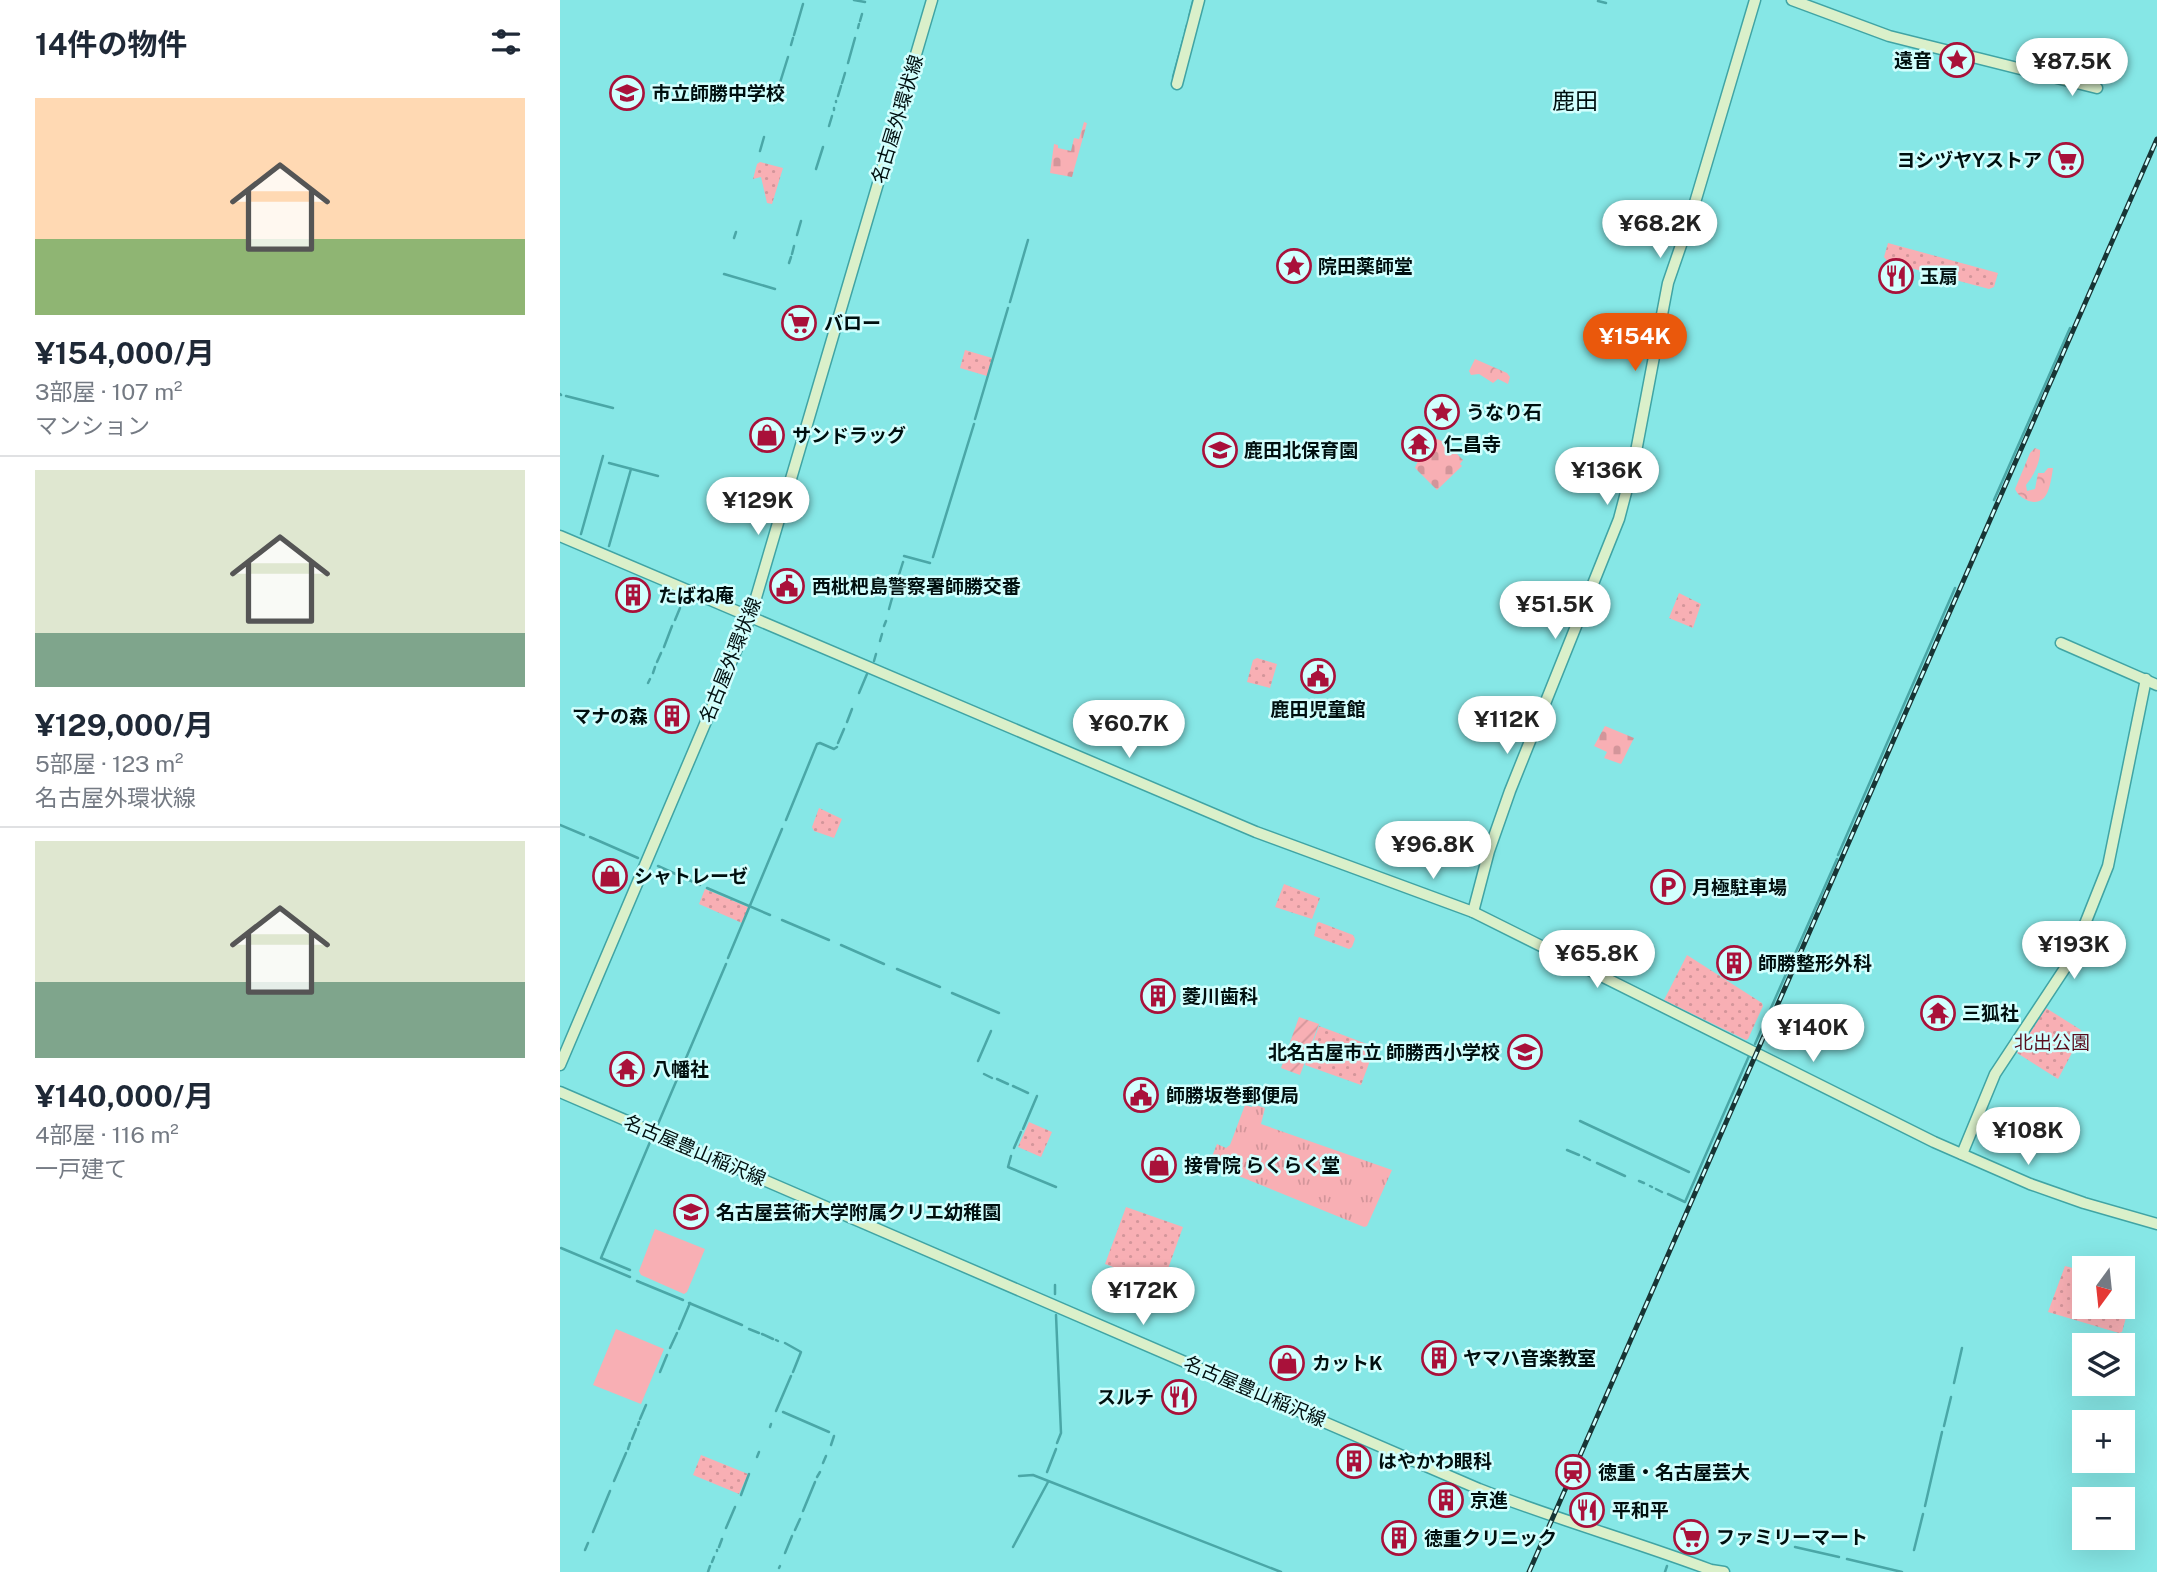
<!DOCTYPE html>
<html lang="ja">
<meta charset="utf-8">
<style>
body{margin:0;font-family:"Public Sans","Noto Sans JP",sans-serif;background:#f6f6f7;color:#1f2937;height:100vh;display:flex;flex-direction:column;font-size:26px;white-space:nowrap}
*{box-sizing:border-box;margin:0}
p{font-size:23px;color:#747a83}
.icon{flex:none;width:38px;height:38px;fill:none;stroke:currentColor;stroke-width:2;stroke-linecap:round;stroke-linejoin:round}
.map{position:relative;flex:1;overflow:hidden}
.sheet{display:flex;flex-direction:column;background:#fff;width:560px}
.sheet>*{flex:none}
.needle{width:46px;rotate:195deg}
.buttons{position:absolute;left:1512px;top:1256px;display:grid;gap:14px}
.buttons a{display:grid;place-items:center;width:63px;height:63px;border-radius:0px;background:#fff;box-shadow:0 7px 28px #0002;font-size:35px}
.price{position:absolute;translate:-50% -60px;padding:0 16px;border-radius:24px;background:#fff;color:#222;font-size:23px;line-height:46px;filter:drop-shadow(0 2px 4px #0008)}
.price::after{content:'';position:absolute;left:50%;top:42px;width:21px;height:16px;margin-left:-10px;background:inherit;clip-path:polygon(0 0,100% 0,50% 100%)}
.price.active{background:#ea580c;color:#fff}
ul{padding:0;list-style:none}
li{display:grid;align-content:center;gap:14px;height:371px;padding:0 35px}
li+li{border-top:2px solid #e0e1e3}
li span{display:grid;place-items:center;height:217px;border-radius:0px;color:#555}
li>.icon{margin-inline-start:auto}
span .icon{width:126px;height:126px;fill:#fffc;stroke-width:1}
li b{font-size:30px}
h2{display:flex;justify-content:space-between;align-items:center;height:84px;padding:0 35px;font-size:30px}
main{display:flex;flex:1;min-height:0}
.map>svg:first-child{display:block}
.grass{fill:url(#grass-tufts)}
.forest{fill:url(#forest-crowns)}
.cemetery{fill:url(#cemetery-stones)}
.park{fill:url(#park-dots)}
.garden{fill:url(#garden-furrows)}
.pitch{fill:#f8afb4}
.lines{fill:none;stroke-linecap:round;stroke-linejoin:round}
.stream{stroke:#4aa7a7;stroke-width:2.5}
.secondary-casing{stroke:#40a4a4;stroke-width:13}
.secondary{stroke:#daf0ca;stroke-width:10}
.rail-casing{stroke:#183535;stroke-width:5}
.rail{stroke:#d2fffe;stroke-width:2.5;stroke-dasharray:8;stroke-linecap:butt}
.labels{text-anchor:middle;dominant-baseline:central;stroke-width:5;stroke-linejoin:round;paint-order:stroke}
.poi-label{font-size:19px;font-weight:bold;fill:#000f0f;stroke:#d2fffe;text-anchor:start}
.street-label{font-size:19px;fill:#000f0f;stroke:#d2fffe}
.park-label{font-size:19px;fill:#590e1e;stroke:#d2fffe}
.quarter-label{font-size:23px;fill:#000f0f;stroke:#d2fffe}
</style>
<main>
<section class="sheet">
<h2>14件の物件<svg class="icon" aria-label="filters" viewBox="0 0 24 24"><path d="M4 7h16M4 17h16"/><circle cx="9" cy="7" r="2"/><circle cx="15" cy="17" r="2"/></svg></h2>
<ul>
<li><span style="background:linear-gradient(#ffd9b3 65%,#8fb573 0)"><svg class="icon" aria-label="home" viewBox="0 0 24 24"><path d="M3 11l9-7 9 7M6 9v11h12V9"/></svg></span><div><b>¥154,000/月</b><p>3部屋 · 107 m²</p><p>マンション</p></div></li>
<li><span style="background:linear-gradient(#dfe7d0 75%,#7fa58c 0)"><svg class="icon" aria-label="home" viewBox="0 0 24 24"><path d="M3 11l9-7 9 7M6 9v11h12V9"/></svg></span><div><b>¥129,000/月</b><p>5部屋 · 123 m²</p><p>名古屋外環状線</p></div></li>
<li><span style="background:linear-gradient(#dfe7d0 65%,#7fa58c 0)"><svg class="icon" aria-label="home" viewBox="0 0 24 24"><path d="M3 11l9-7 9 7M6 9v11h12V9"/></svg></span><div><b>¥140,000/月</b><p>4部屋 · 116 m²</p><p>一戸建て</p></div></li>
</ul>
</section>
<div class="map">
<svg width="1597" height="1572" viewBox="0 0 1597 1572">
<defs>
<pattern id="grass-tufts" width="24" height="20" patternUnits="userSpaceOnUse" patternTransform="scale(1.75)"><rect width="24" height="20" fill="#f8afb4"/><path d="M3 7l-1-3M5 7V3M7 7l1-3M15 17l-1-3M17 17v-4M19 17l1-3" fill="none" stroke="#d3959a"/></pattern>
<pattern id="forest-crowns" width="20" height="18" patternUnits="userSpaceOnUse" patternTransform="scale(1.75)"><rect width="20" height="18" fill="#f8afb4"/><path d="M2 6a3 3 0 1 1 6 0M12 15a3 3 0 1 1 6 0" fill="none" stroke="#d3959a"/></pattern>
<pattern id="cemetery-stones" width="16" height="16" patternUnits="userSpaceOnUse" patternTransform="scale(1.75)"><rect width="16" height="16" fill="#f8afb4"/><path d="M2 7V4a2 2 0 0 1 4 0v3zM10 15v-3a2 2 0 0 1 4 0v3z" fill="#d3959a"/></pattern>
<pattern id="park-dots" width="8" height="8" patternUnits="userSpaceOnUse" patternTransform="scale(1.75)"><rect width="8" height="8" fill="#f8afb4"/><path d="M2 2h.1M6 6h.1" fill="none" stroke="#d3959a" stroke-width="1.8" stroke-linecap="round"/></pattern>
<pattern id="garden-furrows" width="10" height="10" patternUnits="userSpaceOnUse" patternTransform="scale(1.75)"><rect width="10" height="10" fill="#f8afb4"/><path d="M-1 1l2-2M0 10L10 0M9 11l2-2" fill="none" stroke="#d3959a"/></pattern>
</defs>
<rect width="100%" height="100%" fill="#86e7e6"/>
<path class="grass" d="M693 1104 705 1108 701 1124 832 1170 807 1226 804 1227 649 1164 657 1144 666 1148 670 1145 685 1105 692 1107Z"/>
<g class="forest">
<path d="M915 359 947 373 950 377 948 384 938 379 933 383 919 374 911 375 909 371Z"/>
<path d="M1475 448 1480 450C1481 461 1473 477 1466 485L1467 491 1475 489 1478 473H1484L1488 468H1493C1492 475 1490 489 1486 495 1478 509 1459 499 1455 489L1470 453Z"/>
</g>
<g class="cemetery">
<path d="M524 122 527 123 512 177 490 173 494 144 498 145V148L511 151 514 138 519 139Z"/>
<path d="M875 438 886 443 903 460 900 464 902 466 877 490 855 468 860 456 865 458Z"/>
<path d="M1045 726 1074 738 1061 764 1044 758 1047 752 1034 746Z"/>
</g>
<g class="park">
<path d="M200 162 223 168 212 204 207 203 201 177 193 179 197 164Z"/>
<path d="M1328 243 1438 273 1434 287 1429 289 1328 262 1324 257Z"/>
<path d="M405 350 432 358 427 376 400 368Z"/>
<path d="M1119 593 1141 604 1133 628 1109 618Z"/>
<path d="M697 658 717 664 710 688 687 682 693 660Z"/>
<path d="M259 808 282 819 274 838 254 831 252 827Z"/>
<path d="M724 884 760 898 752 919 715 907Z"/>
<path d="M145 889 188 907 182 923 139 904Z"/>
<path d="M759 922 793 935 795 939 792 947 789 949 754 936 757 923Z"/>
<path d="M1127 955 1202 1003 1203 1006 1188 1039 1186 1040 1104 1000Z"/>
<path d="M1486 1008 1521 1030 1522 1034 1498 1079 1457 1053Z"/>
<path d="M759 1026 815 1047 801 1085 745 1065Z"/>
<path d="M469 1122 492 1132 481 1157 458 1147Z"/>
<path d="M566 1207 623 1227 600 1291 572 1281 574 1275 545 1264Z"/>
<path d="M1505 1266 1524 1271V1307H1563V1283L1573 1286 1574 1289 1562 1332 1559 1333 1488 1312Z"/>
<path d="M141 1455 188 1474 179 1494 133 1475Z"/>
</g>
<path class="garden" d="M739 1017 759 1024 740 1075 721 1068Z"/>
<g class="pitch">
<path d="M95 1229 145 1249 127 1292 124 1294 81 1275 79 1271Z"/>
<path d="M56 1329 104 1349 81 1404 33 1385Z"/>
</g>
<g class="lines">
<g class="stream">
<path d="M294 0 305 2"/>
<path d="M1038 1 1046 3"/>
<path d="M629 17 633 1"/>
<path d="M300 21 302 14"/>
<path d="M298 28 299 24"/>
<path d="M625 33 627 25"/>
<path d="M234 35 243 4"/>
<path d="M231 45 233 38"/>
<path d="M288 63 295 38"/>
<path d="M613 77 624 37"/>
<path d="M282 83 285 73"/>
<path d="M218 89 228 57"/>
<path d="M278 96 281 86"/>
<path d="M276 102V101"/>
<path d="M214 104 216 97"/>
<path d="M274 110V108"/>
<path d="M269 126 272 116"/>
<path d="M200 151 204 137"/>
<path d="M256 169 263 147"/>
<path d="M237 235 241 221"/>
<path d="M174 238 176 232"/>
<path d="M232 254 234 246"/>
<path d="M229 263 231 257"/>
<path d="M164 274 215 289"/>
<path d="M450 302 468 240"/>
<path d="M0 394 1 395"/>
<path d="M6 396 53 408"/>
<path d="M415 419 448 308"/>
<path d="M49 463 98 476"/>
<path d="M1434 500 1510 328"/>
<path d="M21 534 43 456"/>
<path d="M49 546 71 469"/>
<path d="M344 556 370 563"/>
<path d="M373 557 414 424"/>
<path d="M338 578 343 562"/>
<path d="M329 609 336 584"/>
<path d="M115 620 120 608"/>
<path d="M324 626 326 621"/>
<path d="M320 641 322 634"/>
<path d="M104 647 112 626"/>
<path d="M314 661 316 654"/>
<path d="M97 662 101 653"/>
<path d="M93 673 95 667"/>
<path d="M88 683 90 679"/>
<path d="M299 693 307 674"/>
<path d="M287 722 292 709"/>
<path d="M278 743 284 729"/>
<path d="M226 820 257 744 260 743 274 749 277 747"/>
<path d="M0 825 24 835"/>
<path d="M30 837 78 858"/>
<path d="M1278 855 1395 588"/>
<path d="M98 866 140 885"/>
<path d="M147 888 210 915"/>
<path d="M222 920 269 940"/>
<path d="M281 945 324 964"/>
<path d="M168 958 222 829"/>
<path d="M337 969 380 987"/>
<path d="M392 993 439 1013"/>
<path d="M1195 1044 1277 859"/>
<path d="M418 1061 431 1031"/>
<path d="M424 1074 432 1078"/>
<path d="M437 1079 448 1084"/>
<path d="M453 1086 468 1093"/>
<path d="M1020 1121 1129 1172"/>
<path d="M98 1124 166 964"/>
<path d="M463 1129 477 1096"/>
<path d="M454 1148 461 1132"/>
<path d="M1007 1150 1019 1155"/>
<path d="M451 1156 448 1167 496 1187"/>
<path d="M1024 1157 1030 1160"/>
<path d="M1037 1163 1065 1176"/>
<path d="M1079 1181 1084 1183"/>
<path d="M1090 1186 1092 1187"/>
<path d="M1096 1189 1102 1192"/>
<path d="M1108 1194 1125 1202 1189 1056"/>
<path d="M1 1248 70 1277"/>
<path d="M70 1270 41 1258 90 1142"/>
<path d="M77 1281 123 1300"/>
<path d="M495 1285V1294"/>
<path d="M129 1303 182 1325"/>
<path d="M496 1315 501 1433 497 1443"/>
<path d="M119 1329 130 1303"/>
<path d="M189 1329 199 1333"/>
<path d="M202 1334 213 1339"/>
<path d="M216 1340 218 1341"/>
<path d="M225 1343 241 1352 233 1372"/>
<path d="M110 1348 117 1333"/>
<path d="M100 1372 107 1355"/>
<path d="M1394 1383 1402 1348"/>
<path d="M216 1411 231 1376"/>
<path d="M223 1412 269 1432"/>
<path d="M80 1419 86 1405"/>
<path d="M78 1425 79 1422"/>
<path d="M1384 1426 1391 1397"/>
<path d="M210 1427 211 1424"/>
<path d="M72 1439 76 1429"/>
<path d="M271 1445 274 1436"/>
<path d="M68 1449 70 1443"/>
<path d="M197 1457 199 1452"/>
<path d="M263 1463 266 1456"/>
<path d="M487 1472 496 1449"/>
<path d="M459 1476 473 1475 721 1572"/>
<path d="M257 1477 260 1472"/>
<path d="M54 1481 66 1453"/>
<path d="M181 1495 189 1474"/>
<path d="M1365 1506 1382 1432"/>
<path d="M243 1511 255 1482"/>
<path d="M166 1528 175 1507"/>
<path d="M235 1530 240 1519"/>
<path d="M33 1532 50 1491"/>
<path d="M159 1547 162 1539"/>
<path d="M453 1547 488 1482"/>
<path d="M1235 1547 1279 1557"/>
<path d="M25 1550 28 1543"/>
<path d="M1354 1550 1363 1514"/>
<path d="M157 1551V1550"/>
<path d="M225 1553 232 1536"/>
<path d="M1287 1559 1342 1572"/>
<path d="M152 1562 154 1557"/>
<path d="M219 1568 220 1566"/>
<path d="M148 1572 150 1566"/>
<path d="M1105 1572 1107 1566"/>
</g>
<g class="secondary-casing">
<g id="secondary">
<path d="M1232 0 1329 36 1537 88"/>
<path d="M617 84 639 0"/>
<path d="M0 536 696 832 913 912 1374 1142 1470 1184 1524 1203 1597 1224"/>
<path d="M1501 643 1597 685"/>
<path d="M913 912 929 851 950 791 1059 519 1074 462 1108 283 1131 216 1195 0"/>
<path d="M0 1065 190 618 372 0"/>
<path d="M0 1092 919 1489C995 1519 1074 1541 1151 1570L1164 1572"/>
<path d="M1402 1154 1435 1074 1511 959 1548 866 1586 679"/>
</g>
</g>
<use href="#secondary" class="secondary"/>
<g class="rail-casing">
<path id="rail" d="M969 1572 1597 139"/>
</g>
<use href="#rail" class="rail"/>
</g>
<defs>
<g id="sight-ring" transform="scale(1.75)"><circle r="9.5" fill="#d2fffe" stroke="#a9113a" stroke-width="1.5"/><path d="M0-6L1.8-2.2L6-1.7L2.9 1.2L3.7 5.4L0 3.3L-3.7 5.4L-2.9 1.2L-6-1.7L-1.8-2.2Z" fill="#a9113a"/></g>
<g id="school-ring" transform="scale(1.75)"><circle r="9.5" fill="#d2fffe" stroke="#a9113a" stroke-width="1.5"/><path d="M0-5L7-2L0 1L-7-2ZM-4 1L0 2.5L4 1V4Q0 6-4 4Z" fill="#a9113a"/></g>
<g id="supermarket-ring" transform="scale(1.75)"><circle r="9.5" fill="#d2fffe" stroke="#a9113a" stroke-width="1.5"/><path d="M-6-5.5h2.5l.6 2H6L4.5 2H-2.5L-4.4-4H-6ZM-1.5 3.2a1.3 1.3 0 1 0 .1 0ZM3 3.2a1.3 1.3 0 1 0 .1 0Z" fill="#a9113a"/></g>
<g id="restaurant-ring" transform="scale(1.75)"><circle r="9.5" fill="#d2fffe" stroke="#a9113a" stroke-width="1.5"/><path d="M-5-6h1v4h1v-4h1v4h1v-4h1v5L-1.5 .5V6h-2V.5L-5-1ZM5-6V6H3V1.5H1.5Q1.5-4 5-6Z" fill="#a9113a"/></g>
<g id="shop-ring" transform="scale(1.75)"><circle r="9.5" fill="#d2fffe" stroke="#a9113a" stroke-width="1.5"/><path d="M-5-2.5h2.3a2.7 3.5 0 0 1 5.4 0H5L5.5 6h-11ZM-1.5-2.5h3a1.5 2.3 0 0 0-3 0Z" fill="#a9113a"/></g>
<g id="temple-ring" transform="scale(1.75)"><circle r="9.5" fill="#d2fffe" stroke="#a9113a" stroke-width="1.5"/><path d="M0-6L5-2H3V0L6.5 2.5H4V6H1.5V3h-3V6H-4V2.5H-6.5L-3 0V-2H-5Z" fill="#a9113a"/></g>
<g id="civic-ring" transform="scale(1.75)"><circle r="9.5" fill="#d2fffe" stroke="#a9113a" stroke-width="1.5"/><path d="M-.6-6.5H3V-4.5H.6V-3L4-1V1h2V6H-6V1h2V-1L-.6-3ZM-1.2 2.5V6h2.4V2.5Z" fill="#a9113a"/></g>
<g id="building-ring" transform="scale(1.75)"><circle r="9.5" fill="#d2fffe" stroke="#a9113a" stroke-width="1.5"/><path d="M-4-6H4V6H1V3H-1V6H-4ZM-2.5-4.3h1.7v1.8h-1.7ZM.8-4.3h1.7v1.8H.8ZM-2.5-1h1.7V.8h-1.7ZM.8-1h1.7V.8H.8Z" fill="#a9113a"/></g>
<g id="parking-ring" transform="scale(1.75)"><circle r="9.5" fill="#d2fffe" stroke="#a9113a" stroke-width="1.5"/><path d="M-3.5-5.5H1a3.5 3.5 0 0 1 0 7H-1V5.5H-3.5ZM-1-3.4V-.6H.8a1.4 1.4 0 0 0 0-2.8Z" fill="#a9113a"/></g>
<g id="station-ring" transform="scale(1.75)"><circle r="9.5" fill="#d2fffe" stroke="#a9113a" stroke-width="1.5"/><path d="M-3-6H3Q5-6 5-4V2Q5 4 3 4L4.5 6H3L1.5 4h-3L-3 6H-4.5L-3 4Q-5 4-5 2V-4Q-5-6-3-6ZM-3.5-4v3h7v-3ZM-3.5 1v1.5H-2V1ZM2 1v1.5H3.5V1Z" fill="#a9113a"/></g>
</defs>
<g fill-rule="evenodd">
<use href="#sight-ring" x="1397" y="60"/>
<use href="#school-ring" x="67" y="93"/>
<use href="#supermarket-ring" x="1506" y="160"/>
<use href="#sight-ring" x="734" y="266"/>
<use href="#restaurant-ring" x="1336" y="276"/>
<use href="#supermarket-ring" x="239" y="323"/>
<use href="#sight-ring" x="882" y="412"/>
<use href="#shop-ring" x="207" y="435"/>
<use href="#temple-ring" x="859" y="444"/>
<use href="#school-ring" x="660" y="450"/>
<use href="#civic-ring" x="227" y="586"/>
<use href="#building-ring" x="73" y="595"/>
<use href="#civic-ring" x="758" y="676"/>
<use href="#building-ring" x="112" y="716"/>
<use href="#shop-ring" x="50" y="876"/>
<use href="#parking-ring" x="1108" y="887"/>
<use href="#building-ring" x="1174" y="963"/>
<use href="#building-ring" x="598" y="996"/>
<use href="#temple-ring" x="1378" y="1013"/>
<use href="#school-ring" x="965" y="1052"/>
<use href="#temple-ring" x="67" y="1069"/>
<use href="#civic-ring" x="581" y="1095"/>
<use href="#shop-ring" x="599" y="1165"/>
<use href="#school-ring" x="131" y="1212"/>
<use href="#building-ring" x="879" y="1358"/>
<use href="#shop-ring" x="727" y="1363"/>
<use href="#restaurant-ring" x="619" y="1397"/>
<use href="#building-ring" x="794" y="1461"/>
<use href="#station-ring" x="1013" y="1472"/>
<use href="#building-ring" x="886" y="1500"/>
<use href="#restaurant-ring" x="1027" y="1510"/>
<use href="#supermarket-ring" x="1131" y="1537"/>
<use href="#building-ring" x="839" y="1538"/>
</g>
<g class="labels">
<g class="poi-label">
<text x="1372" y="60" text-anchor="end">遠音</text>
<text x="92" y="93">市立師勝中学校</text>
<text x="1482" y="160" text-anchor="end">ヨシヅヤYストア</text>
<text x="758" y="266">院田薬師堂</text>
<text x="1360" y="276">玉扇</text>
<text x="264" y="323">バロー</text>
<text x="906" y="412">うなり石</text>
<text x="232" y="435">サンドラッグ</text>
<text x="884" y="444">仁昌寺</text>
<text x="684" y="450">鹿田北保育園</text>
<text x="252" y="586">西枇杷島警察署師勝交番</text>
<text x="98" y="595">たばね庵</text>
<text x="758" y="709" text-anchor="middle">鹿田児童館</text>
<text x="88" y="716" text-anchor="end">マナの森</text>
<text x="74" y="876">シャトレーゼ</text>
<text x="1132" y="887">月極駐車場</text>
<text x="1198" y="963">師勝整形外科</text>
<text x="622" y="996">菱川歯科</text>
<text x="1402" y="1013">三狐社</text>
<text x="940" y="1052" text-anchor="end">北名古屋市立 師勝西小学校</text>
<text x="92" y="1069">八幡社</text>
<text x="606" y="1095">師勝坂巻郵便局</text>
<text x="624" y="1165">接骨院 らくらく堂</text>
<text x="156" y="1212">名古屋芸術大学附属クリエ幼稚園</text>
<text x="903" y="1358">ヤマハ音楽教室</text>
<text x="752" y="1363">カットK</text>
<text x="594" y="1397" text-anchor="end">スルチ</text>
<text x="818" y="1461">はやかわ眼科</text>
<text x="1038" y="1472">徳重・名古屋芸大</text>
<text x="910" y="1500">京進</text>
<text x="1052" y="1510">平和平</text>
<text x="1156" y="1537">ファミリーマート</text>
<text x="864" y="1538">徳重クリニック</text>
</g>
<g class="street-label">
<text transform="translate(337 119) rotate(-73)">名古屋外環状線</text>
<text transform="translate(170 660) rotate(-68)">名古屋外環状線</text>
<text transform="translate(135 1150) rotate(23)">名古屋豊山稲沢線</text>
<text transform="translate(695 1391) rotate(23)">名古屋豊山稲沢線</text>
</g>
<g class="park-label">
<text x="1492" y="1042">北出公園</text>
</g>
<g class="quarter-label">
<text x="1015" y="100">鹿田</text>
</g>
</g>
</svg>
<div class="buttons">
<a><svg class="needle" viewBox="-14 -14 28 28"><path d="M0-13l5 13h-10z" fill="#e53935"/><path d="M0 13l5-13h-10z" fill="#747a83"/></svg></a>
<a><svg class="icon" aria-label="layers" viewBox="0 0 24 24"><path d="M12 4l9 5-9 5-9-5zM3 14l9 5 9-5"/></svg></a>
<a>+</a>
<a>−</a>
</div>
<b class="price" style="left:1512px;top:98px">¥87.5K</b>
<b class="price" style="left:1100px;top:260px">¥68.2K</b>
<b class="price active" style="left:1075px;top:373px">¥154K</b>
<b class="price" style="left:1047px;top:507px">¥136K</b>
<b class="price" style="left:198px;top:537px">¥129K</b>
<b class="price" style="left:995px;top:641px">¥51.5K</b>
<b class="price" style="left:947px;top:756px">¥112K</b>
<b class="price" style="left:569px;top:760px">¥60.7K</b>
<b class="price" style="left:873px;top:881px">¥96.8K</b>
<b class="price" style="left:1514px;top:981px">¥193K</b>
<b class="price" style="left:1037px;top:990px">¥65.8K</b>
<b class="price" style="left:1253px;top:1064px">¥140K</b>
<b class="price" style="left:1468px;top:1167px">¥108K</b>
<b class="price" style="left:583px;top:1327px">¥172K</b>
</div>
</main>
